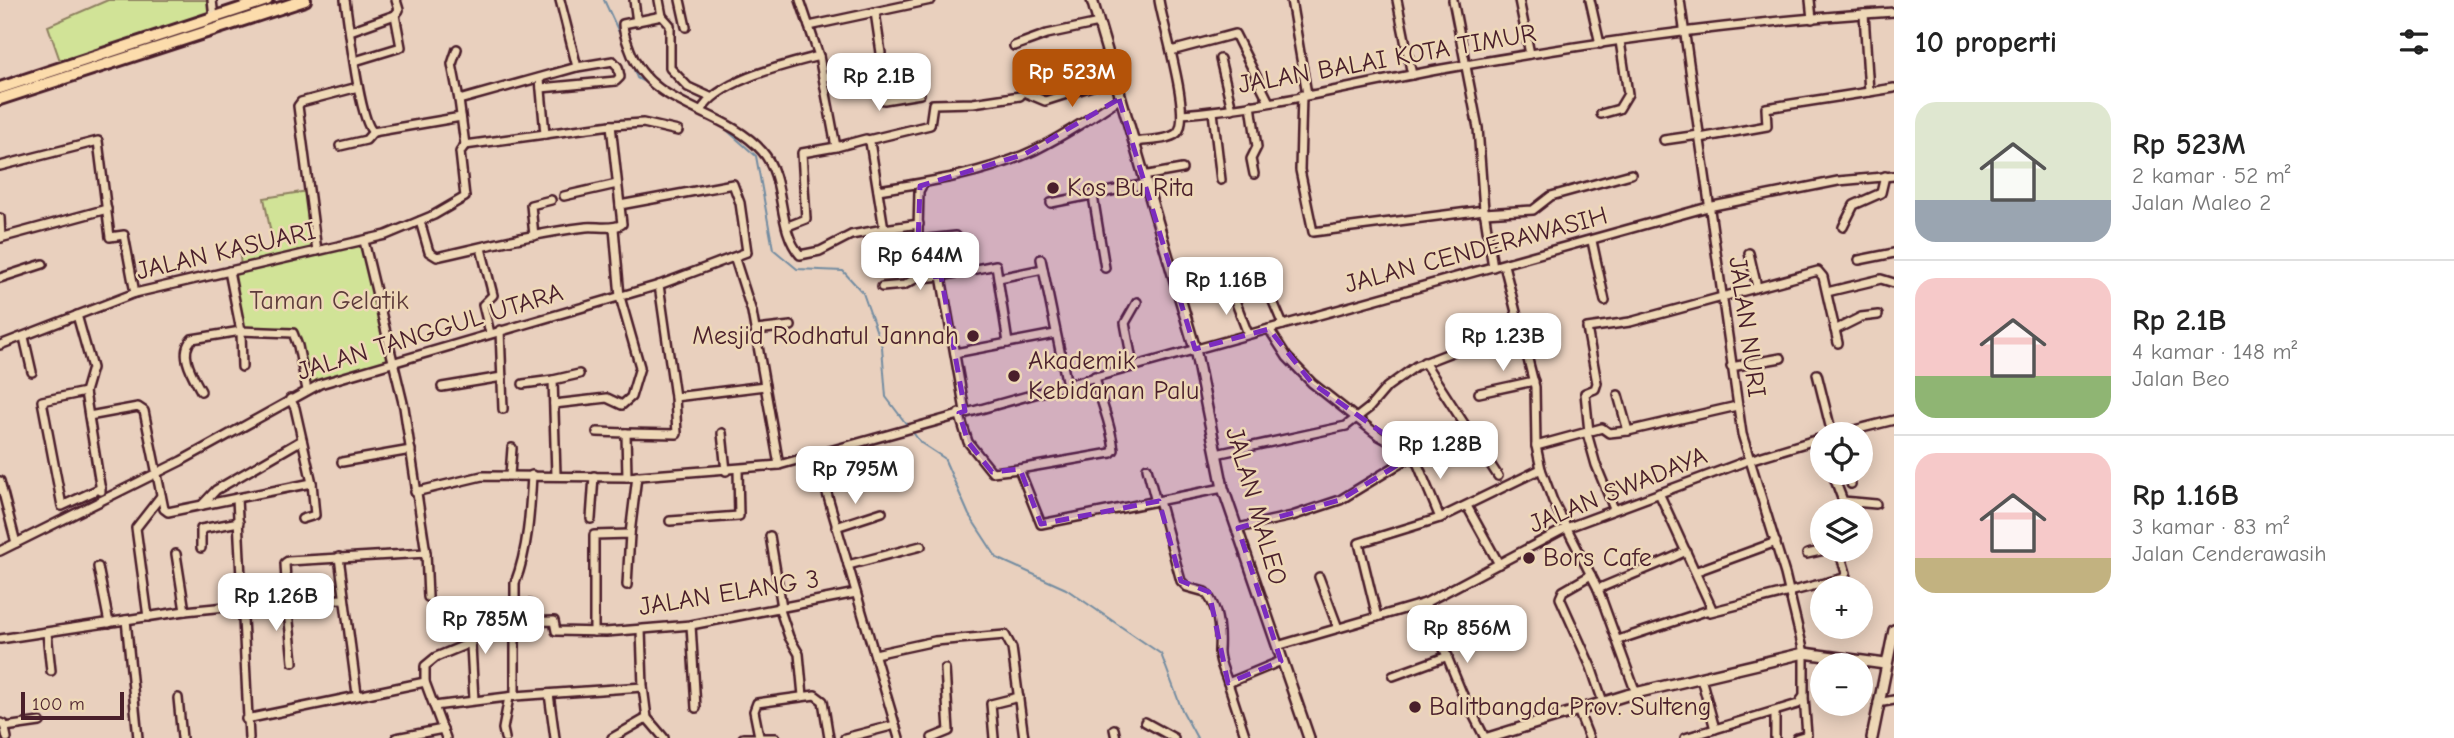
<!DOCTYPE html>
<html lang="id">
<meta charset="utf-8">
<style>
body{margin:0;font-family:"Comic Neue",sans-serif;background:#f6f6f6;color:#222;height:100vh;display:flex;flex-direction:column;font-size:26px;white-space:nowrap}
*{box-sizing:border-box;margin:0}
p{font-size:23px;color:#767676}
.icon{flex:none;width:38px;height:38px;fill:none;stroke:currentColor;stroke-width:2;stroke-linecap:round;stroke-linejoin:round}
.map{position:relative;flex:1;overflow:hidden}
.panel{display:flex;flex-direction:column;background:#fff;width:560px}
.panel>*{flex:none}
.fabs{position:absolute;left:1810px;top:422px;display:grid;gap:14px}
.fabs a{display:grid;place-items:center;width:63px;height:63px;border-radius:50%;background:#fff;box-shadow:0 4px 18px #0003;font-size:35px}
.scale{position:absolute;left:21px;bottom:18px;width:103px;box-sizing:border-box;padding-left:7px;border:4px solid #4a1f2b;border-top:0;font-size:19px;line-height:24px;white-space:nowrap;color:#4a1f2b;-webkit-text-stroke:5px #eed8b7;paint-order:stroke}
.price{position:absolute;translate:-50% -60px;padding:0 16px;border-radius:14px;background:#fff;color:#222;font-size:23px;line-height:46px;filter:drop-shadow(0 2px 4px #0008)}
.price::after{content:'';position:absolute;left:50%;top:42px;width:21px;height:16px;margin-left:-10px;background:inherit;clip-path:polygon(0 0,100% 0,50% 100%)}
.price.active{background:#b45309;color:#fff}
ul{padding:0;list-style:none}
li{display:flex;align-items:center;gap:21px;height:175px;padding:0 21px}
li+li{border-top:2px solid #e0e0e0}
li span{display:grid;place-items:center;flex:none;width:196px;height:140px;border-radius:21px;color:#555}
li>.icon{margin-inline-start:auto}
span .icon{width:84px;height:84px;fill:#fffc;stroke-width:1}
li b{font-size:30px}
h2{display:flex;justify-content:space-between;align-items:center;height:84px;padding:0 21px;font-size:30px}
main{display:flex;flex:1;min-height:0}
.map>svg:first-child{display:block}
.green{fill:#d1e397;stroke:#8e8161;stroke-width:2}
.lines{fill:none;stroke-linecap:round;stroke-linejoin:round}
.stream{stroke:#738ca1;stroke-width:2}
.minor-casing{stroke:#4a1f2b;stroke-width:12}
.tertiary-casing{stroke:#4a1f2b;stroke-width:14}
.primary-casing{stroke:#4a1f2b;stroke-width:16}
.minor{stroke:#eed8b7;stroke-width:7}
.tertiary{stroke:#eed8b7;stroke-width:9}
.primary{stroke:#fcdcac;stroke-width:10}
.marked{fill:#7b2cbf;fill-opacity:0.2;stroke:#7b2cbf;stroke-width:5;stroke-dasharray:14 9;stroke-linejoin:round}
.poi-dot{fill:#4a1f2b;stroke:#eed8b7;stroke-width:2.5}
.labels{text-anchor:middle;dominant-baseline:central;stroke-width:5;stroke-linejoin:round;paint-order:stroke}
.street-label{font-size:26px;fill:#4a1f2b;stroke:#eed8b7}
.poi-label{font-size:26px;fill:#4a1f2b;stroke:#eed8b7;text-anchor:start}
.park-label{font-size:26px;fill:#5e3c3b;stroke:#eed8b7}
</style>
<main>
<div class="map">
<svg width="1894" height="738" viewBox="0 0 1894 738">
<rect width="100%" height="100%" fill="#e9d0be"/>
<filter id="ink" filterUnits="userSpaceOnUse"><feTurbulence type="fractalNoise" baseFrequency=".0143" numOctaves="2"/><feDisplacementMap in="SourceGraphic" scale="14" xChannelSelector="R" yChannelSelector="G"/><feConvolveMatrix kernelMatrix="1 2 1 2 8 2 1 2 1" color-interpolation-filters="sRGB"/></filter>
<g filter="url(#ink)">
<g class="green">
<path d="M108 0H210L212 30 66 78 48 26Z"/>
<path d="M308 191 317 251 365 240 393 363 308 389 291 330 244 329 230 271 241 269 240 256 274 249 264 198Z"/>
</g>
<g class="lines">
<g class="stream">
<path d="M604 0 624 43"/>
<path d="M627 51 637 78 650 85"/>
<path d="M722 126 756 156 773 249 797 269 843 271 863 293 882 347 886 397 907 425"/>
<path d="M911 430 921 443 944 458 969 515 997 558 1066 589 1161 654 1182 710 1197 738"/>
</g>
<g class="minor-casing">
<g id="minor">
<path d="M212 0 214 18"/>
<path d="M345 0C349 24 359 120 373 132"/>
<path d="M634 0 637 22"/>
<path d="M659 0 662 16 670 25V68L688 87 710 97"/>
<path d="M680 0 686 27"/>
<path d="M800 0 819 56 836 147 866 139 870 142 884 229 919 224"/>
<path d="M1291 0 1307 94"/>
<path d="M1397 0 1412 75"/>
<path d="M1453 0 1478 128 1484 210 1493 267"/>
<path d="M1519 0 1530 54"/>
<path d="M1590 0 1600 44"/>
<path d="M1680 0 1742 434 1785 574 1804 653V696L1798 704 1685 738"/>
<path d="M1810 0 1812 19"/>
<path d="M662 16 623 24C623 33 627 42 630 50 650 108 724 108 762 151 787 179 776 228 800 255L820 251 851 235 884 229"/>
<path d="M809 26 931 0"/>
<path d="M350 31 395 15 399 10 396 0"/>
<path d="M1014 46 1047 34 1099 23"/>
<path d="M457 49 452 64 459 100"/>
<path d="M1171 51 1235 34 1269 102"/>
<path d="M1220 59 1232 109"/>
<path d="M355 61 401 47 395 15"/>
<path d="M871 72 884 100 920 94"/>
<path d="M824 77 875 70 881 53 875 12"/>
<path d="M541 88 616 81 620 77 618 67 613 61 577 67"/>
<path d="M1869 92 1894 88"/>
<path d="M1026 93 1045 101 1114 79"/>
<path d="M1302 95 1300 170 1313 232 1484 210"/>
<path d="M1251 105 1257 147 1251 159 1254 174"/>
<path d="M701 111C718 80 785 65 819 56"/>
<path d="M1213 112 1221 180"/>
<path d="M1182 114C1271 107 1359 84 1448 68 1594 42 1745 21 1894 12"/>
<path d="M1601 114 1619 109 1628 94 1620 41"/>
<path d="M611 125 643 123 678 131"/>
<path d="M373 132 461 117"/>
<path d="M1700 138 1767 126 1766 108 1869 92 1864 14"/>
<path d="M868 140 930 125 933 104 973 103 1020 96"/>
<path d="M1664 140 1699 135"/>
<path d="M1134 142C1145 140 1168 141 1177 133 1193 118 1162 23 1159 0"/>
<path d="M465 145 459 100 577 67 560 0"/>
<path d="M465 145 545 134"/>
<path d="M340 146 366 140 373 132"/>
<path d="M0 166 98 141 110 237 124 235 135 293"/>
<path d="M1143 176 1182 169"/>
<path d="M923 184 919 191 917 273 922 278 941 276 965 411"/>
<path d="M878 190C931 182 987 173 1035 150 1065 135 1092 117 1119 99"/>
<path d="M564 196 617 184"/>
<path d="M1093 196 1105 268"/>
<path d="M1051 203 1146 184"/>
<path d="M1484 213 1533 210 1551 196 1631 174"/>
<path d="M0 218 1 238"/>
<path d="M420 221 429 252 437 257C486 246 536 233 586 227 597 226 613 230 622 224L611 125 545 134 540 79"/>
<path d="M788 226 806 219 802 153 836 147"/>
<path d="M1843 227 1854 205 1881 193 1885 176"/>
<path d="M534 236 531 205 551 200"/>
<path d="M0 238 107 209"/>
<path d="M918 240 956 236"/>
<path d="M364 241 404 407 426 553 428 597"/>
<path d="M1592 241 1605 301"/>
<path d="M481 248 493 295 483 305 490 333"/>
<path d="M317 251 298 106 301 102 358 87"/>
<path d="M1749 253 1757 287"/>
<path d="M735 259 752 312 779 465"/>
<path d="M1041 259 1067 385"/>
<path d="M1859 260 1894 253"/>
<path d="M1504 265 1535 387 1536 446 1541 469 1553 501 1598 589 1636 693"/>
<path d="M229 271 241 331 293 333 298 346 307 390"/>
<path d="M941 276 996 265 1008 343"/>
<path d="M0 278 43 264"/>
<path d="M999 278 1043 269"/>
<path d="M1263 278 1283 325"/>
<path d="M659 285 675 397 765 386"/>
<path d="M882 287 904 285 919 277"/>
<path d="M1231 290 1248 334"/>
<path d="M1827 292 1881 279 1894 283"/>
<path d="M77 315 92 368 85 392 101 491"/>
<path d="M1269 329 1287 357 1312 383 1379 436 1414 455 1440 518"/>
<path d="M500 330 503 409"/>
<path d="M756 330 791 326"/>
<path d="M1835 330 1861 317 1878 315"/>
<path d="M24 337 32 372"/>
<path d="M0 345 135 293 386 235 434 215 465 197 460 152 465 145"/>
<path d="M955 353 1055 334"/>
<path d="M1424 362 1498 476"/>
<path d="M1133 366 1125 323 1137 302"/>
<path d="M1731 367 1781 358"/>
<path d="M1817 374 1832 434"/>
<path d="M1095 376C1100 403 1111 421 1114 450L1111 453 1019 469 1041 524 1223 488"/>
<path d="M523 384 553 380"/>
<path d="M442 387 502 377"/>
<path d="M201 391C193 376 178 354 192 339L241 331 242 367"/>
<path d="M85 392 42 401 62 506 101 488"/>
<path d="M1479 393 1534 381"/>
<path d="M1618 395 1628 431"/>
<path d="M554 404 607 398 622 405 631 397 640 367 620 297 614 228"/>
<path d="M959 413 968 442 992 472 1019 469"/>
<path d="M89 416 138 407 144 411 164 509 168 512 312 483 295 408 290 399"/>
<path d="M597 432 626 433"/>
<path d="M1589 432 1585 393 1595 389 1597 383 1587 328 1630 322 1818 271 1823 277 1838 343"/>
<path d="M722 433 726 471"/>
<path d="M1587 433 1596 465 1614 509"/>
<path d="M1838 434 1894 420"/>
<path d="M1536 446 1602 428 1609 433 1628 431 1737 406"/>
<path d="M1216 454 1346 426 1369 408 1387 387 1416 366 1519 326"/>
<path d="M816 456 899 738"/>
<path d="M342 462 411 450"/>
<path d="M1147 468 1156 502"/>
<path d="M1832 472 1843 501 1876 504"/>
<path d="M1848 472 1851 484"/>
<path d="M510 475 512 448"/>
<path d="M556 475 553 380 579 374"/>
<path d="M627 477 626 433 677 434 675 397"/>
<path d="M0 481 16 543"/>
<path d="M415 492 482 476 627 477 779 465 1708 207 1838 181 1894 176"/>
<path d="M237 498 249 738"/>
<path d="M1159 501 1181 581 1187 587 1205 592C1219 607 1220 632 1219 650 1218 660 1225 673 1228 683L1281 661"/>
<path d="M202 505 216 490 302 440"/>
<path d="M1467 506 1499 564"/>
<path d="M302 519 315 515 312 483"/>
<path d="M591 519 594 476"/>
<path d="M670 521 739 516 738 470"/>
<path d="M836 527 882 512"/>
<path d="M1238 528 1292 516 1340 500 1414 455 1470 432"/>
<path d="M630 534 637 476"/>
<path d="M770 536 782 607"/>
<path d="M201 548V529L239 522"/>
<path d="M0 551 181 461 320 384 659 285 747 252 740 203 733 184 620 205"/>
<path d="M176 554 185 611"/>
<path d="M1807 554 1825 550"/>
<path d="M339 557 357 694"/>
<path d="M848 565 921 546"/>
<path d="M98 567 109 623"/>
<path d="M1697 571 1776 542"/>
<path d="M1591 575 1563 591 1560 598 1591 667 1603 702"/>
<path d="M1319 577 1338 628"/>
<path d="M1598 589C1627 576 1657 566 1686 551"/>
<path d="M1425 603 1462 693 1485 738"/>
<path d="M779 607 789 637 799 654 803 696"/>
<path d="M1710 612 1844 578 1846 573 1839 550"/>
<path d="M148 617 136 528 161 496"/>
<path d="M1377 617 1359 543 1440 518 1541 469"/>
<path d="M126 620 138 738"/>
<path d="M514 622 554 621 556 631 606 632 691 625 856 593"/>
<path d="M691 625 696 708"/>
<path d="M594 632V535L630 534 627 585"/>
<path d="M47 633 51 671"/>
<path d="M0 639 185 611 287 601 285 563 288 561 426 553"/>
<path d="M1618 640 1712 609 1659 493"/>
<path d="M1277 646 1425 603 1566 528 1749 460 1822 438"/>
<path d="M875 654 935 641 1005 635 1012 648 1024 738"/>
<path d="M293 662 287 601 343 599"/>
<path d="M1393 676 1448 656"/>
<path d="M1701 678 1715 729"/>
<path d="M1228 683 1246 738"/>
<path d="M643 687 647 718 664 738"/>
<path d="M549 694 555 738"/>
<path d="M515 696V583C528 549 530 512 532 475"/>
<path d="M178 698 182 738"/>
<path d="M474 700 469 608 529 604"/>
<path d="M1878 703 1894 700"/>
<path d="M434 706 515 696 643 687 641 630"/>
<path d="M1578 710 1589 738"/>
<path d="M246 719 425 682"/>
<path d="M1145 722 1174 738"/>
<path d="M0 723 4 724 7 738"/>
<path d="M5 727 40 722"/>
<path d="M1114 729 1116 738"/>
<path d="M759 736 754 711 757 703 815 695 823 701 829 738"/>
<path d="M396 738 443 729"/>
<path d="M446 738 425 682V666L436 657 470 643"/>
<path d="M505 738 503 729 509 697"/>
<path d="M612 738 647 718"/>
<path d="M743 738H776"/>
<path d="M845 738 895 725"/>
<path d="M932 738 949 731 945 669"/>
<path d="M994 738 991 704 1019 697"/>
<path d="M1775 738V712"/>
<path d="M1797 738 1807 735 1804 697"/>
</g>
</g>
<g class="tertiary-casing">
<g id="tertiary">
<path d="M1092 0 1195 349 1223 488 1309 738"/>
<path d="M1488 738 1627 695 1804 653 1885 664"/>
<path d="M1872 738 1894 630"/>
</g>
</g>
<g class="primary-casing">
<g id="primary">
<path d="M0 88 267 0"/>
<path d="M0 99 305 0"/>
</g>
</g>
<use href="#minor" class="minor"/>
<use href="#tertiary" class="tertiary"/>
<use href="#primary" class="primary"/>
</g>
</g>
<path class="marked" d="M1119 99 1195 349 1269 329 1312 383 1414 455 1340 500 1238 528 1281 661 1228 683 1209 592 1181 581 1159 501 1041 524 1020 469 992 472 968 442 959 413 965 411 941 276 922 278 917 273 920 186 1025 154Z"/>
<g class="poi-dot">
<circle cx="1053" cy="188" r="7"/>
<circle cx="973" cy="336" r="7"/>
<circle cx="1014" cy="376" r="7"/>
<circle cx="1529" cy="558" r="7"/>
<circle cx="1415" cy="707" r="7"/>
</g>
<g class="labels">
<g class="street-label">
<text transform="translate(1387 59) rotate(-10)">JALAN BALAI KOTA TIMUR</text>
<text transform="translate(1476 250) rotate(-15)">JALAN CENDERAWASIH</text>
<text transform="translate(226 251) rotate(-13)">JALAN KASUARI</text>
<text transform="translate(1747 327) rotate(82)">JALAN NURI</text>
<text transform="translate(430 332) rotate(-17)">JALAN TANGGUL UTARA</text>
<text transform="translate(1618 490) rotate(-22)">JALAN SWADAYA</text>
<text transform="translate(1256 506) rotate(74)">JALAN MALEO</text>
<text transform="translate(729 593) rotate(-9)">JALAN ELANG 3</text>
</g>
<g class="poi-label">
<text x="1067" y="188">Kos Bu Rita</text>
<text x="959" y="336" text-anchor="end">Mesjid Rodhatul Jannah</text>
<text x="1028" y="361">Akademik<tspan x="1028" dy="30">Kebidanan Palu</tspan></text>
<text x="1543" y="558">Bors Cafe</text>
<text x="1429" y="707">Balitbangda Prov. Sulteng</text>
</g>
<g class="park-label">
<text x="329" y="301">Taman Gelatik</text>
</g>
</g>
</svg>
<div class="fabs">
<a><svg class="icon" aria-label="locate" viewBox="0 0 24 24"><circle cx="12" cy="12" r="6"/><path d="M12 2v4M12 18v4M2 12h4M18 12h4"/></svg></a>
<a><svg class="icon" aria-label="layers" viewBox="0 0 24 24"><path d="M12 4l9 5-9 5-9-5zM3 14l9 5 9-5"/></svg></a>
<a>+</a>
<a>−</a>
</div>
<div class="scale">100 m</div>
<b class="price active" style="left:1072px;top:109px">Rp 523M</b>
<b class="price" style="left:879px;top:113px">Rp 2.1B</b>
<b class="price" style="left:920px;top:292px">Rp 644M</b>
<b class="price" style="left:1226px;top:317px">Rp 1.16B</b>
<b class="price" style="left:1503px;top:373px">Rp 1.23B</b>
<b class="price" style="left:1440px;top:481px">Rp 1.28B</b>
<b class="price" style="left:855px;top:506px">Rp 795M</b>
<b class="price" style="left:276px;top:633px">Rp 1.26B</b>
<b class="price" style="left:485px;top:656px">Rp 785M</b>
<b class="price" style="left:1467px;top:665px">Rp 856M</b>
</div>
<section class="panel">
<h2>10 properti<svg class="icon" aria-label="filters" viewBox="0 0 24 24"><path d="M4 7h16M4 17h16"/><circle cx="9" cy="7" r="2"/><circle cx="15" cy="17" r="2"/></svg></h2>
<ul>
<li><span style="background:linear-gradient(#dfe7d0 70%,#9aa5b1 0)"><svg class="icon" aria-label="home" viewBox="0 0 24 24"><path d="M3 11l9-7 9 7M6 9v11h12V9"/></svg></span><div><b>Rp 523M</b><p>2 kamar · 52 m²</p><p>Jalan Maleo 2</p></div></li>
<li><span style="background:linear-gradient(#f6c9c9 70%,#8fb573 0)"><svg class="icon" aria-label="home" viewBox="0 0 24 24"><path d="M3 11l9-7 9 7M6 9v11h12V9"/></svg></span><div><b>Rp 2.1B</b><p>4 kamar · 148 m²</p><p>Jalan Beo</p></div></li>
<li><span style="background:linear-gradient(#f6c9c9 75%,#c2b280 0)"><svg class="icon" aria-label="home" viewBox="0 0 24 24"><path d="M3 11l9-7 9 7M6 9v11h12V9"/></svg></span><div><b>Rp 1.16B</b><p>3 kamar · 83 m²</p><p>Jalan Cenderawasih</p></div></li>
</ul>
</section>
</main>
